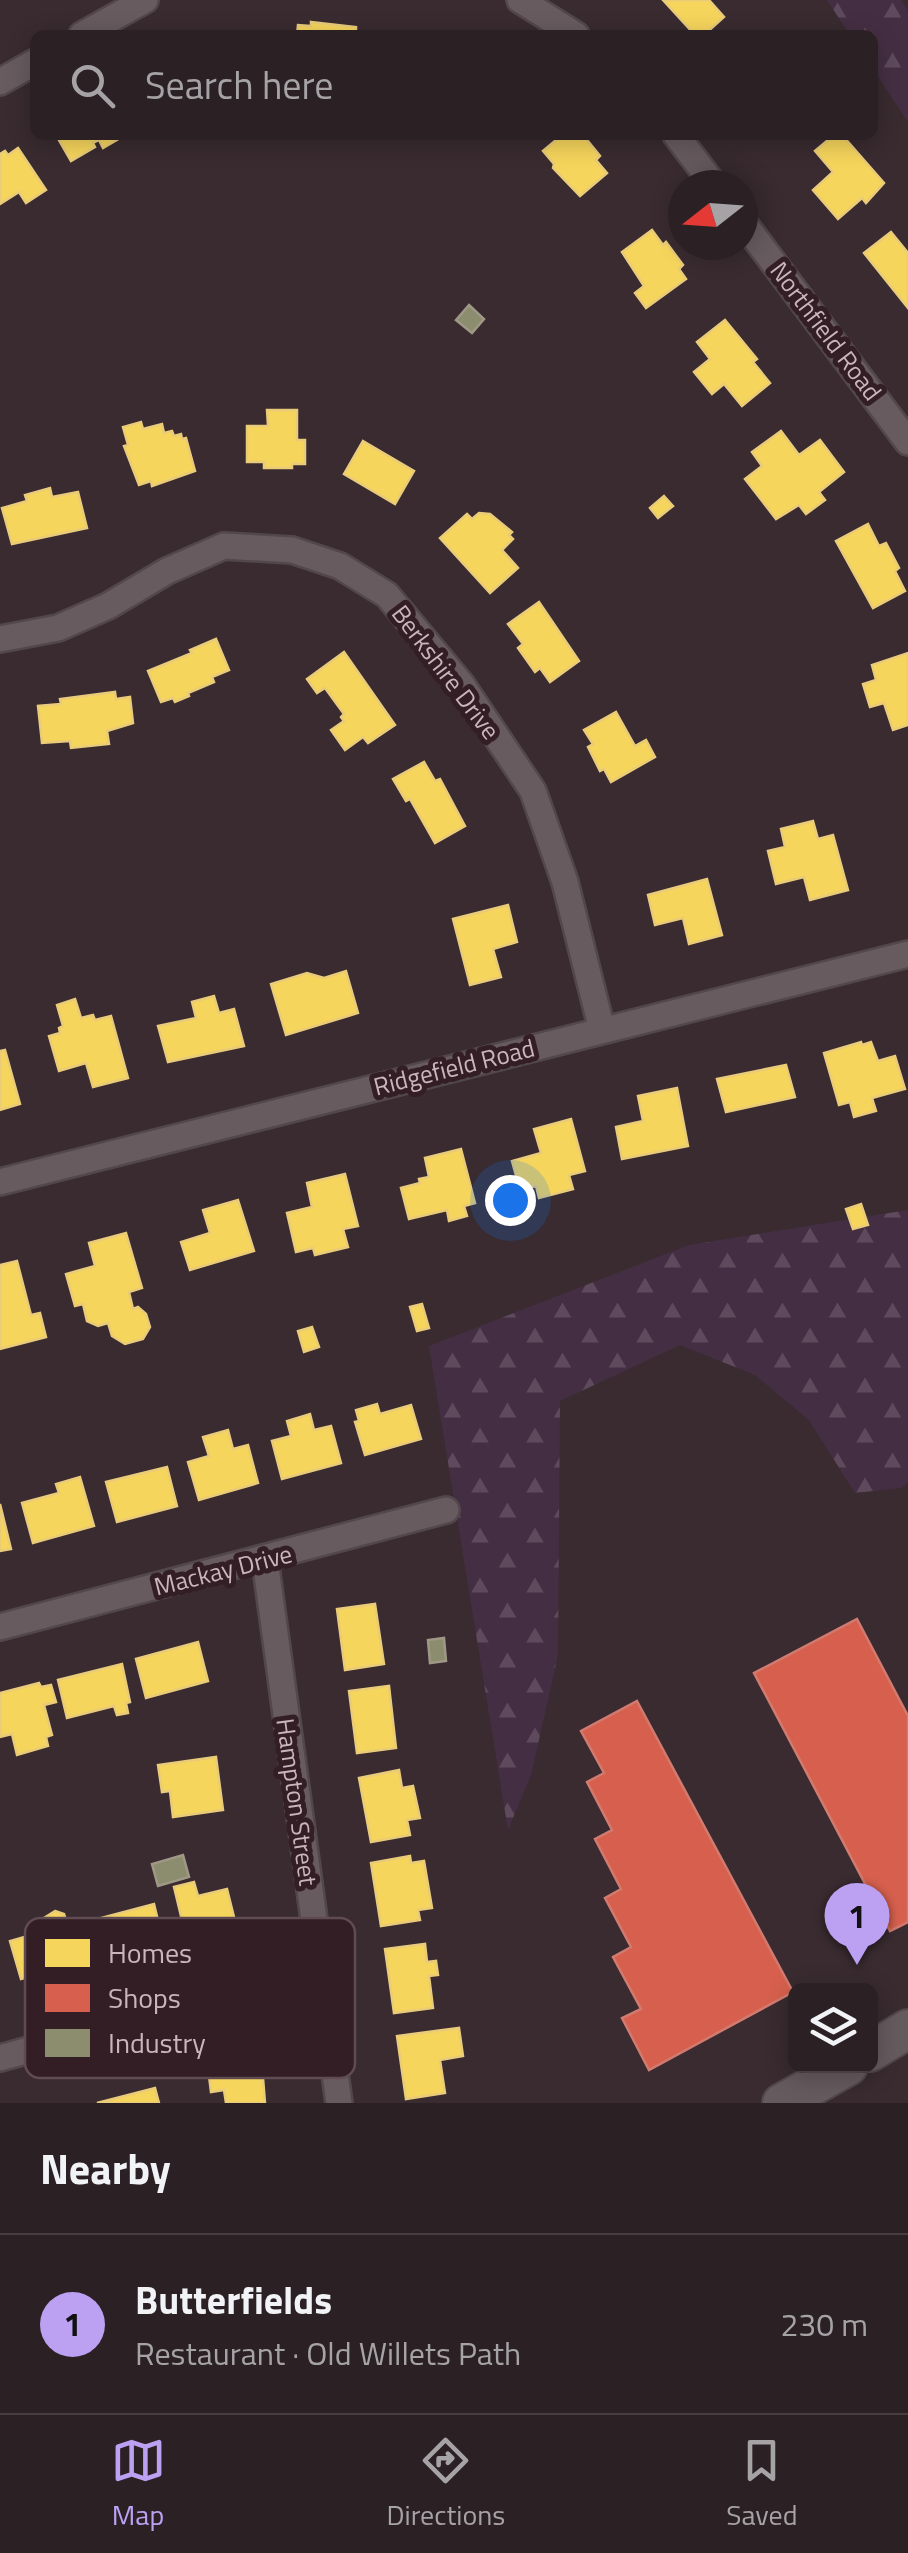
<!DOCTYPE html>
<meta charset="utf-8">
<style>
:root{--surface:#2b2024;--page:#372d31;--text:#f1f3f6;--muted:#a6a3a6;--line:#473e41;--accent:#bca0f2}
body{margin:0;font-family:"Titillium Web",sans-serif;background:var(--page);color:var(--text)}
.controls{position:absolute;right:30px;bottom:30px;display:grid;overflow:hidden;border-radius:15px;box-shadow:0 5px 25px #0003}
.controls button{width:90px;height:90px;display:grid;place-items:center;padding:0;border:0;border-bottom:2px solid var(--line);background:var(--surface);color:var(--text);font:50px sans-serif}
.compass{position:absolute;left:668px;top:170px;width:90px;height:90px;border-radius:50%;background:var(--surface);box-shadow:0 5px 25px #0003;rotate:253deg}
.you{position:absolute;left:510px;top:1200px;width:35px;height:35px;margin:-25px;border:8px solid #fff;border-radius:50%;background:#1a73e8;box-shadow:0 0 0 15px #1a73e833}
.badge{display:grid;place-items:center;width:65px;height:65px;border-radius:50%;background:var(--accent);color:#111;font-size:32px;font-weight:700}
.pin{position:absolute;translate:-50% -82px;filter:drop-shadow(0 2px 5px #0008)}
.pin::after{content:'';position:absolute;top:52px;width:35px;height:30px;background:inherit;clip-path:polygon(0 0,100% 0,50% 100%)}
.list{margin:0;padding:0;list-style:none}
h2{display:flex;justify-content:space-between;align-items:center;height:130px;margin:0;padding:0 40px;font-size:42px}
h2 small{font-size:32px;font-weight:400;color:var(--muted)}
.list li{display:grid;grid-template-columns:65px 1fr auto;gap:30px;align-items:center;box-sizing:border-box;height:180px;padding:0 40px;border-top:2px solid var(--line)}
.list b{display:block;font-size:38px;white-space:nowrap}
.list p{margin:0;font-size:32px;white-space:nowrap;color:var(--muted)}
.list em{font-size:32px;font-style:normal;color:var(--muted)}
.icon{flex:none;width:55px;height:55px;fill:none;stroke:currentColor;stroke-width:2;stroke-linecap:round;stroke-linejoin:round}
.map{position:relative;flex:none;width:908px;height:2103px;overflow:hidden}
.search{position:absolute;background:var(--surface);box-shadow:0 5px 25px #0003;left:30px;right:30px;top:30px;height:110px;display:flex;align-items:center;gap:25px;box-sizing:border-box;padding:0 35px;border-radius:15px;color:var(--muted);font-size:38px}
.sheet{height:310px;background:var(--surface)}
nav{display:flex;justify-content:space-around;align-items:center;box-sizing:border-box;height:140px;border-top:2px solid var(--line);background:var(--surface);font-size:28px;color:var(--muted)}
nav a{display:grid;justify-items:center;gap:5px}
nav .on{color:var(--accent)}
.map>svg:first-child{display:block}
.forest{fill:url(#forest-firs)}
.homes{fill:#f6d55c;stroke:#e9cb79;stroke-width:2.5}
.shops{fill:#d6604d;stroke:#d27a6f;stroke-width:2.5}
.industry{fill:#8c8c6e;stroke:#9f9886;stroke-width:2.5}
.lines{fill:none;stroke-linecap:round;stroke-linejoin:round}
.street-casing{stroke:#52474b;stroke-width:30}
.secondary-casing{stroke:#52474b;stroke-width:42}
.street{stroke:#675b5f;stroke-width:25}
.secondary{stroke:#655a5e;stroke-width:38}
.labels{text-anchor:middle;stroke-width:10;stroke-linejoin:round;paint-order:stroke}
.street-label{font-size:25px;fill:#cab5bd;stroke:#341e26}
.key{fill:#341e26;stroke:#614b53;stroke-width:2.5}
.key-label{font-size:28px;fill:#cab5bd}
</style>
<div class="map">
<svg width="908" height="2103" viewBox="0 0 908 2103">
<defs>
<pattern id="forest-firs" width="22" height="20" patternUnits="userSpaceOnUse" patternTransform="scale(2.5)"><rect width="22" height="20" fill="#442e43"/><path d="M5 1l3.5 6h-7zM16 11l3.5 6h-7z" fill="#5e4a5c"/></pattern>
</defs>
<rect width="100%" height="100%" fill="#392b30"/>
<g class="forest">
<polygon points="827,0 901,0 908,11 908,122 873,69 873,35 850,35"/>
<polygon points="908,1210 908,1482 901,1488 855,1493 809,1420 755,1375 680,1345 560,1401 558,1655 531,1775 508,1830 429,1346 689,1245"/>
</g>
<g class="homes">
<polygon points="663,0 709,0 724,17 704,35 695,35"/>
<polygon points="311,22 356,27 356,35 297,35 298,25 311,26"/>
<polygon points="56,135 118,135 120,138 103,148 99,140 93,143 95,147 71,161"/>
<polygon points="562,135 574,135 578,139 583,135 600,156 596,160 607,173 580,196 553,168 554,164 543,151"/>
<polygon points="834,135 842,135 884,183 866,203 862,198 838,219 813,190 833,172 815,151"/>
<polygon points="18,148 46,190 26,203 19,192 0,204 0,154 5,151 8,155"/>
<polygon points="652,230 663,245 666,242 683,265 679,269 686,279 646,308 635,293 644,286 622,252"/>
<polygon points="891,232 908,253 908,308 864,253"/>
<polygon points="725,320 757,359 753,362 770,383 742,406 724,384 712,394 694,372 710,359 697,342"/>
<polygon points="267,410 297,410 297,440 305,440 305,464 292,464 292,468 264,468 264,462 247,462 247,426 268,426"/>
<polygon points="141,422 143,429 162,424 164,433 172,431 174,436 181,434 182,439 186,438 195,471 152,486 151,481 139,485 124,446 128,445 123,427"/>
<polygon points="781,431 799,455 820,440 844,472 819,492 825,500 806,514 799,505 776,519 745,479 762,466 752,452"/>
<polygon points="363,441 414,471 395,504 344,474"/>
<polygon points="50,488 52,497 78,492 87,528 12,544 2,508 27,501 25,495"/>
<polygon points="664,496 673,506 658,518 650,508"/>
<polygon points="479,513 490,514 512,532 509,535 513,539 502,550 518,568 490,593 440,538 467,514 472,519"/>
<polygon points="868,524 879,546 886,543 899,568 895,571 905,591 873,608 836,541"/>
<polygon points="539,602 579,661 550,682 540,668 535,672 518,648 523,644 508,624"/>
<polygon points="216,639 229,670 212,677 214,682 188,693 189,696 175,702 173,698 161,702 148,671 192,653 190,650"/>
<polygon points="344,652 395,725 368,743 363,737 345,750 331,730 344,721 341,717 344,714 325,688 317,693 307,679"/>
<polygon points="908,653 908,725 893,730 884,703 870,707 863,684 876,680 872,665"/>
<polygon points="115,692 116,699 130,697 133,723 107,731 109,744 71,748 70,741 42,743 38,706 61,704 60,699"/>
<polygon points="616,712 635,746 646,740 655,757 611,782 604,769 600,771 588,747 593,744 584,730"/>
<polygon points="424,762 435,781 440,779 465,826 435,843 410,799 406,801 393,779"/>
<polygon points="813,821 818,839 833,835 848,890 810,900 804,877 776,884 768,851 785,847 781,829"/>
<polygon points="707,879 722,935 689,944 683,918 655,925 648,895"/>
<polygon points="508,905 517,942 493,949 501,977 470,985 453,919"/>
<polygon points="346,971 358,1013 286,1035 271,984 307,973 324,978"/>
<polygon points="214,996 219,1013 234,1009 244,1046 168,1062 158,1026 196,1018 192,1002"/>
<polygon points="75,999 81,1018 93,1015 95,1020 111,1016 128,1078 93,1087 86,1063 59,1071 49,1036 60,1033 59,1028 63,1026 57,1005"/>
<polygon points="861,1042 862,1045 871,1042 878,1061 895,1056 905,1089 872,1098 876,1111 854,1117 850,1102 839,1105 824,1053"/>
<polygon points="5,1050 20,1104 0,1110 0,1051"/>
<polygon points="786,1065 795,1097 726,1112 717,1079"/>
<polygon points="677,1088 688,1146 622,1159 616,1127 643,1121 638,1096"/>
<polygon points="571,1119 585,1171 569,1175 573,1189 539,1198 536,1186 520,1190 512,1161 541,1153 534,1129"/>
<polygon points="461,1149 475,1203 464,1206 467,1216 449,1221 447,1210 409,1219 401,1188 420,1183 419,1179 429,1177 425,1158"/>
<polygon points="345,1174 358,1226 343,1229 348,1247 315,1255 313,1248 296,1252 287,1213 312,1207 307,1183"/>
<polygon points="238,1200 254,1251 190,1270 181,1242 210,1233 203,1210"/>
<polygon points="861,1204 868,1225 853,1229 846,1209"/>
<polygon points="126,1233 142,1288 129,1292 133,1309 138,1307 146,1314 150,1327 143,1339 125,1344 112,1336 108,1323 98,1326 87,1321 83,1304 75,1306 66,1274 95,1266 89,1243"/>
<polygon points="17,1261 31,1315 40,1313 46,1337 0,1349 0,1265"/>
<polygon points="422,1304 429,1328 417,1331 410,1307"/>
<polygon points="312,1327 319,1347 304,1352 298,1331"/>
<polygon points="377,1404 380,1414 411,1405 421,1439 365,1455 355,1422 359,1421 356,1410"/>
<polygon points="310,1414 314,1430 331,1426 341,1463 282,1479 272,1441 291,1436 287,1421"/>
<polygon points="228,1430 233,1449 248,1445 258,1483 199,1500 188,1462 209,1456 203,1437"/>
<polygon points="167,1467 177,1506 117,1522 106,1482"/>
<polygon points="80,1477 94,1526 33,1543 22,1503 59,1493 56,1484"/>
<polygon points="0,1504 11,1549 0,1551"/>
<polygon points="375,1604 384,1664 345,1670 337,1609"/>
<polygon points="198,1642 208,1681 146,1698 136,1659"/>
<polygon points="122,1664 130,1702 126,1703 128,1713 117,1715 114,1706 67,1718 58,1680"/>
<polygon points="39,1683 41,1687 51,1685 56,1702 44,1705 52,1735 46,1737 48,1746 17,1755 12,1734 0,1737 0,1693"/>
<polygon points="389,1686 396,1748 357,1753 349,1691"/>
<polygon points="216,1757 223,1810 173,1817 170,1791 162,1792 158,1765"/>
<polygon points="399,1770 402,1788 413,1786 420,1818 407,1820 410,1835 371,1842 359,1778"/>
<polygon points="410,1856 411,1863 424,1861 432,1908 418,1910 420,1920 381,1926 371,1863"/>
<polygon points="194,1882 198,1896 227,1889 236,1925 186,1937 174,1887"/>
<polygon points="154,1904 163,1941 104,1957 94,1920"/>
<polygon points="55,1911 64,1914 68,1926 71,1925 81,1963 21,1979 10,1941 42,1932 39,1921"/>
<polygon points="425,1944 427,1962 436,1961 438,1975 429,1976 433,2008 394,2013 385,1949"/>
<polygon points="459,2028 463,2056 440,2060 445,2093 406,2099 397,2036"/>
<polygon points="262,2065 265,2103 226,2103 224,2090 211,2092 209,2076 221,2075 220,2069"/>
<polygon points="155,2088 159,2103 97,2103"/>
</g>
<g class="shops">
<polygon points="857,1619 908,1716 908,1922 890,1931 754,1673"/>
<polygon points="637,1701 793,1992 649,2070 622,2018 641,2009 613,1957 631,1947 605,1898 621,1889 595,1839 612,1830 587,1782 604,1773 581,1731"/>
</g>
<g class="industry">
<polygon points="469,305 484,319 472,333 456,320"/>
<polygon points="444,1638 446,1661 430,1663 428,1640"/>
<polygon points="183,1855 189,1877 158,1886 152,1864"/>
</g>
<g class="lines">
<defs>
<g id="street">
<polyline points="520,0 576,35"/>
<polyline points="82,35 145,0"/>
<polyline points="0,82 35,62"/>
<polyline points="676,135 714,185"/>
<polyline points="743,222 908,442"/>
<polyline points="0,639 58,628 108,606 167,571 224,546 292,550 340,566 387,595 462,685 533,791 565,882 602,1030"/>
<polyline points="0,1182 908,954"/>
<polyline points="265,1560 339,2103"/>
<polyline points="0,1627 446,1510"/>
<polyline points="0,2058 320,1969"/>
</g>
<g id="secondary">
<polyline points="870,2052 908,2029"/>
<polyline points="782,2103 848,2066"/>
</g>
</defs>
<use href="#street" class="street-casing"/>
<use href="#secondary" class="secondary-casing"/>
<use href="#street" class="street"/>
<use href="#secondary" class="secondary"/>
</g>
<g class="labels">
<g class="street-label">
<text transform="translate(826 331) rotate(53)" y="9">Northfield Road</text>
<text transform="translate(446 672) rotate(53)" y="9">Berkshire Drive</text>
<text transform="translate(454 1067) rotate(-14)" y="9">Ridgefield Road</text>
<text transform="translate(223 1570) rotate(-14)" y="9">Mackay Drive</text>
<text transform="translate(297 1802) rotate(82)" y="9">Hampton Street</text>
</g>
</g>
<rect x="25" y="1918" width="330" height="160" rx="15" class="key"/>
<rect x="45" y="1939" width="45" height="28" fill="#f6d55c"/>
<rect x="45" y="1984" width="45" height="28" fill="#d6604d"/>
<rect x="45" y="2029" width="45" height="28" fill="#8c8c6e"/>
<g class="key-label">
<text x="108" y="1963">Homes</text>
<text x="108" y="2008">Shops</text>
<text x="108" y="2053">Industry</text>
</g>
</svg>
<div class="controls">
<button><svg class="icon" aria-label="layers" viewBox="0 0 24 24"><path d="M12 4l9 5-9 5-9-5zM3 14l9 5 9-5"/></svg></button>
</div>
<svg class="compass" viewBox="-18 -18 36 36"><path d="M0-13l5 13h-10z" fill="#e53935"/><path d="M0 13l5-13h-10z" fill="#a6a3a6"/></svg>
<div class="you"></div>
<div class="pin badge" style="left:857px;top:1965px">1</div>
<div class="search"><svg class="icon" aria-label="search" viewBox="0 0 24 24"><circle cx="10" cy="10" r="6"/><path d="M15 15l6 6"/></svg>Search here</div>
</div>
<section class="sheet">
<h2>Nearby<small></small></h2>
<ul class="list">
<li><span class="badge">1</span><div><b>Butterfields</b><p>Restaurant · Old Willets Path</p></div><em>230 m</em></li>
</ul>
</section>
<nav>
<a class="on"><svg class="icon" aria-label="map" viewBox="0 0 24 24"><path d="M3 6l6-2 6 2 6-2v14l-6 2-6-2-6 2zM9 4v14M15 6v14"/></svg>Map</a>
<a><svg class="icon" aria-label="directions" viewBox="0 0 24 24"><path d="M12 3l9 9-9 9-9-9zM9 14v-3h6M13 9l2 2-2 2"/></svg>Directions</a>
<a><svg class="icon" aria-label="saved" viewBox="0 0 24 24"><path d="M7 4h10v16l-5-4-5 4z"/></svg>Saved</a>
</nav>
